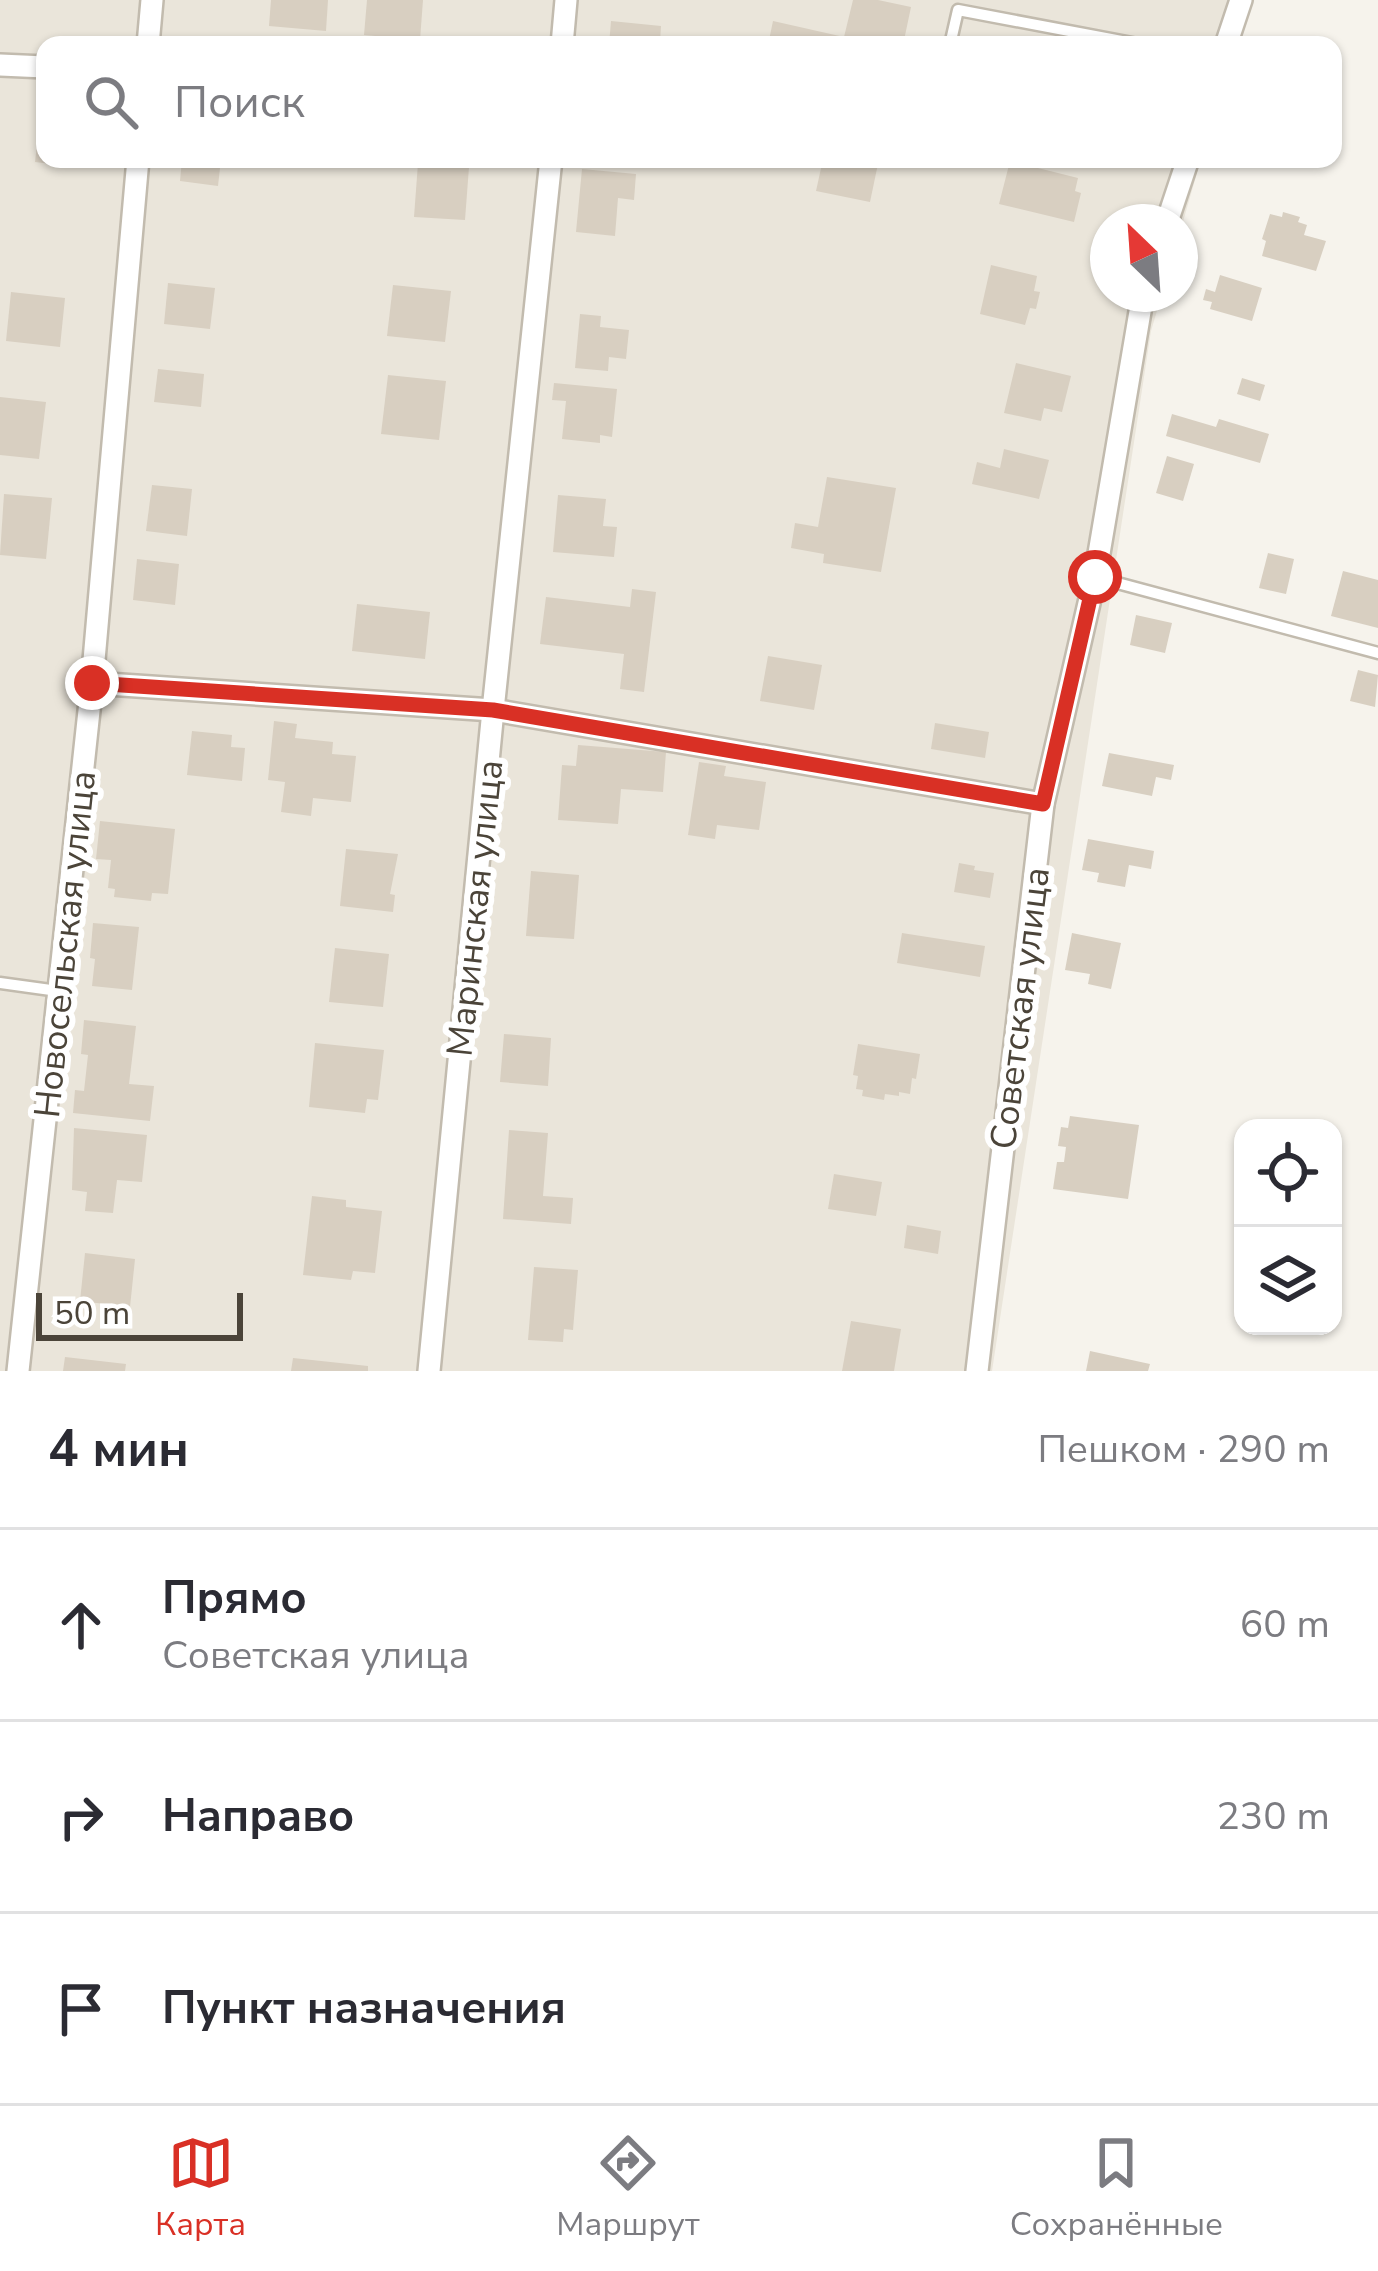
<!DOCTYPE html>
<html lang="ru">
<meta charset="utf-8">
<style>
:root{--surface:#fff;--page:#f7f7f7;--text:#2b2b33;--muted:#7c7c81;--line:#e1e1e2;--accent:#d93025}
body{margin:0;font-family:"Nunito Sans",sans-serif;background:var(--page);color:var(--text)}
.controls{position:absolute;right:36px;bottom:36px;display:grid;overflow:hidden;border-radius:24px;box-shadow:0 3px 9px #0004}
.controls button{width:108px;height:108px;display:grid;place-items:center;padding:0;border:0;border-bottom:3px solid var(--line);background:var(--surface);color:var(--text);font:60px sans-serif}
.compass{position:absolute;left:1090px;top:204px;width:108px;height:108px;border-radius:50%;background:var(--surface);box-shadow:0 3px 9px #0004;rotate:335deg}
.scale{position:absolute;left:36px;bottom:30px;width:207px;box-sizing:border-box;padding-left:12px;border:6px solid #4b4439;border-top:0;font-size:33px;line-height:42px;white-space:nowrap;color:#4b4439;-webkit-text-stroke:9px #fff;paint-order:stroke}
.stop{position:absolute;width:36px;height:36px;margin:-27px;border:9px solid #d93025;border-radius:50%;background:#fff}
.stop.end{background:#d93025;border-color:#fff;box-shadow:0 3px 12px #0008}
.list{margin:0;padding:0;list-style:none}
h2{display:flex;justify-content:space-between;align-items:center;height:156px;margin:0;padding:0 48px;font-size:51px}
h2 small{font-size:39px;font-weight:400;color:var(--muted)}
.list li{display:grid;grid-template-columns:78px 1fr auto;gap:36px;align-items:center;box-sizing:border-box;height:192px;padding:0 48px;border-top:3px solid var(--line)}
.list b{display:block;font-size:45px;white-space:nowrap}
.list p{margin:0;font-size:39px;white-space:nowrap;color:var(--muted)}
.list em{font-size:39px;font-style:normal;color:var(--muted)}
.icon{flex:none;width:66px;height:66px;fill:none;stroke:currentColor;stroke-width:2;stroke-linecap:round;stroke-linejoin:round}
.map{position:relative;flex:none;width:1378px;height:1371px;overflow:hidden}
.search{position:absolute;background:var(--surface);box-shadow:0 3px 9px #0004;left:36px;right:36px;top:36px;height:132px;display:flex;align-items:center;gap:30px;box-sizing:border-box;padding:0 42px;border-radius:24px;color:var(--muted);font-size:45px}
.sheet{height:732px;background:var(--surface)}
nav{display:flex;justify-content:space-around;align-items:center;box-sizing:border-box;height:168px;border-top:3px solid var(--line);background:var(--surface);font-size:33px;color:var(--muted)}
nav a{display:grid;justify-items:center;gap:6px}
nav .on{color:var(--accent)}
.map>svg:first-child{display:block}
.residential{fill:#eae5da}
.building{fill:#d8cfc1}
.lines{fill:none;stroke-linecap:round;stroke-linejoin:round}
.lane-casing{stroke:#c2bbae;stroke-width:15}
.street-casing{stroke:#c2bbae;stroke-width:26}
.lane{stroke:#fff;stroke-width:10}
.street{stroke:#fff;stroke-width:21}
.route{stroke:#d93025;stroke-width:15}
.labels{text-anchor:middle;stroke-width:12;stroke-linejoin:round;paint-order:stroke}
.street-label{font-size:36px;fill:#4b4439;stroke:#fff}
</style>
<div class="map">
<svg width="1378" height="1371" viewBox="0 0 1378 1371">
<rect width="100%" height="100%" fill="#f6f3ec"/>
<polygon class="residential" points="0,0 1247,0 1234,45 45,45 45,159 1201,159 1180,232 1180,222 1108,222 1108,294 1162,294 1151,331 992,1371 0,1371"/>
<g class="building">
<polygon points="271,0 328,0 326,31 269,26"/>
<polygon points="367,0 423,0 420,40 364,35"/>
<polygon points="853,0 878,0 911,7 903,45 768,45 773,21 844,37"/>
<polygon points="611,21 661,26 660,41 673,42 673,45 609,45"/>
<polygon points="40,117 45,118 45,159 87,159 85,168 35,162"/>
<polygon points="182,159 221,159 218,186 180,181"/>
<polygon points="823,159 879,159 870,202 816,191"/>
<polygon points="1010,161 1078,178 1075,191 1081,193 1074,222 999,204"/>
<polygon points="418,163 469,167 465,220 414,217"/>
<polygon points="582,169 636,174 634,200 618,198 615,236 576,232"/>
<polygon points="1283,212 1300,217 1298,222 1307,225 1304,235 1326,241 1316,271 1262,256 1266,241 1262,239 1270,214 1282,217"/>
<polygon points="991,265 1037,276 1034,291 1040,292 1036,309 1030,308 1025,325 980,314"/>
<polygon points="1220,275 1262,288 1252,321 1210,309 1212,302 1203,300 1206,289 1215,292"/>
<polygon points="168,283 215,288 210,329 164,324"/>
<polygon points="393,285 451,291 445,342 387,336"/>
<polygon points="11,292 65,298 60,347 6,341"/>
<polygon points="580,314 601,316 600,327 629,330 626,359 609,357 608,371 575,368"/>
<polygon points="1016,363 1071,376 1062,412 1044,408 1041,421 1004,413"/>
<polygon points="158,369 204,374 201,407 154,402"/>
<polygon points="388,375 446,381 439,440 381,434"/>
<polygon points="1242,378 1265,385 1260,401 1237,394"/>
<polygon points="554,383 617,389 612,437 600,435 600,443 562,439 566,401 552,400"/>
<polygon points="0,397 46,402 39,459 0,455"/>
<polygon points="1172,414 1216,427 1219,419 1269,434 1260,463 1166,436"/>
<polygon points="1004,449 1049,460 1039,499 972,484 977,462 1000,468"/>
<polygon points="1167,456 1194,464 1183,501 1156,493"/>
<polygon points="827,477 896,488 881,572 823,563 824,554 791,548 795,523 818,527"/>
<polygon points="152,485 192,489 187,536 146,531"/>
<polygon points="4,494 52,498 46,559 0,555"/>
<polygon points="558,495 606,499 603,526 617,527 614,557 553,552"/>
<polygon points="1268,553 1294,559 1286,594 1259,588"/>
<polygon points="137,559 179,564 175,605 133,600"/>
<polygon points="1343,571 1378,580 1378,628 1331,616"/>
<polygon points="632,589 656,592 644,692 620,689 624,654 540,644 546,597 630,607"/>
<polygon points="357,604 430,612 425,659 352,651"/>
<polygon points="1136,615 1172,623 1165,653 1130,645"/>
<polygon points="768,656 822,665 814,710 760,701"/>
<polygon points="1358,670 1378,675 1375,707 1350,701"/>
<polygon points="274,721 297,724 295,738 333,742 332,754 356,756 351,802 313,798 311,816 281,812 285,782 268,780"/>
<polygon points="935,723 989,732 985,758 931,749"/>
<polygon points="192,731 232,735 231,747 245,748 242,781 187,775"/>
<polygon points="578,745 666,752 663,792 621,789 618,824 558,820 562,765 576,766"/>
<polygon points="1109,753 1174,765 1171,780 1156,777 1152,796 1102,786"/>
<polygon points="699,762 726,766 724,776 766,782 759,830 717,825 715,839 688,835"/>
<polygon points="100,821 175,829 168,894 152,893 151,901 114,897 115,889 108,888 111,860 96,859"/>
<polygon points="1088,839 1154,851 1151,869 1129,865 1125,887 1097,882 1099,873 1082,870"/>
<polygon points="346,849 398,854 390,894 395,895 393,912 340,906"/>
<polygon points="959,863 975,866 974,870 994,873 990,898 954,892"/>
<polygon points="531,871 579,875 574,939 526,936"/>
<polygon points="93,923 139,927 132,990 92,986 95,959 90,958"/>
<polygon points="902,933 985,946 980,977 897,963"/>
<polygon points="1072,933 1121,943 1111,989 1088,984 1090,974 1065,970"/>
<polygon points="335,948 389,954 383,1007 329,1002"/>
<polygon points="84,1020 136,1026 129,1084 154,1086 150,1121 73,1113 75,1090 84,1091 88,1055 81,1054"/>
<polygon points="504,1034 551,1038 548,1086 500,1082"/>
<polygon points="315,1043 384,1050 378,1100 367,1099 365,1113 309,1107"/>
<polygon points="858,1044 920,1054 916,1079 912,1078 910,1094 899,1092 899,1096 885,1094 884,1100 862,1096 863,1090 856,1089 858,1076 853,1075"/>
<polygon points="1070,1116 1139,1125 1128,1199 1053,1189 1057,1162 1064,1162 1066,1147 1058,1146 1061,1127 1068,1128"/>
<polygon points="74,1128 147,1135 142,1182 117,1180 113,1213 85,1211 87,1192 72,1190"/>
<polygon points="509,1130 548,1133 543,1196 573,1198 571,1224 503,1219"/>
<polygon points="834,1174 882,1182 876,1216 828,1209"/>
<polygon points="312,1196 346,1200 346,1207 382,1211 375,1273 353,1271 351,1280 303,1275"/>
<polygon points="907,1225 941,1231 938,1254 904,1248"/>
<polygon points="85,1253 135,1259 130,1307 80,1301"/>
<polygon points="534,1267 578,1270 573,1330 564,1329 563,1342 528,1340"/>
<polygon points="851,1321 901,1329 894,1371 842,1371"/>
<polygon points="1090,1351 1150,1364 1148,1371 1086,1371"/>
<polygon points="65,1357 126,1364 125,1371 63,1371"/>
<polygon points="293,1358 368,1366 368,1371 291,1371"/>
</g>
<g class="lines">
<defs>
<g id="lane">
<polyline points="950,45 958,10 1143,45"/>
<polyline points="1095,577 1378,653"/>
<polyline points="0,983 58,991"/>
</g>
<g id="street">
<polyline points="148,45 152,0"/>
<polyline points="562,45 566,0"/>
<polyline points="1226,45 1241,0"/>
<polyline points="0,65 45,67"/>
<polyline points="1167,222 1188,159"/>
<polyline points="92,683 493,710 1043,804"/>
<polyline points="18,1371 92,683 138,159"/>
<polyline points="429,1371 493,710 551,159"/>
<polyline points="977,1371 1043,804 1095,577 1143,294"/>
</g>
</defs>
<use href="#lane" class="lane-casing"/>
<use href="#street" class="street-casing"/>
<use href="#lane" class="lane"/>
<use href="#street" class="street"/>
</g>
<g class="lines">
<polyline class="route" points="92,683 493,710 1043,804 1095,577"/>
</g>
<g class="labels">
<g class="street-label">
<text transform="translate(474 908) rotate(-84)" y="13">Маринская улица</text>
<text transform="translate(64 944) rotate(-84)" y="13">Новосельская улица</text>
<text transform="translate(1019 1008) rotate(-83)" y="13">Советская улица</text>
</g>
</g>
</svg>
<div class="controls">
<button><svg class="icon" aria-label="locate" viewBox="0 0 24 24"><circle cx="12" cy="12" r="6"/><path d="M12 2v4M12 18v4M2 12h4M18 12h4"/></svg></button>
<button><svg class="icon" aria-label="layers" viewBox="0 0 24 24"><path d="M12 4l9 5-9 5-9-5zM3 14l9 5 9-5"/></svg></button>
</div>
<svg class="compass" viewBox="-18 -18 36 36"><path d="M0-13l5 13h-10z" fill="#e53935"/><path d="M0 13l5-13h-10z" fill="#7c7c81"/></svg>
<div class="scale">50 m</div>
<div class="stop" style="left:1095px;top:577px"></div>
<div class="stop end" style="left:92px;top:683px"></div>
<div class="search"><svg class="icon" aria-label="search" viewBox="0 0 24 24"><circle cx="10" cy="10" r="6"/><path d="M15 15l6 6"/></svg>Поиск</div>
</div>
<section class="sheet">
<h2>4 мин<small>Пешком · 290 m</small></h2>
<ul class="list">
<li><svg class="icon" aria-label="ahead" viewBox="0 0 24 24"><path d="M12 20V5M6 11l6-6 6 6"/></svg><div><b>Прямо</b><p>Советская улица</p></div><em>60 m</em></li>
<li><svg class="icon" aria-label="right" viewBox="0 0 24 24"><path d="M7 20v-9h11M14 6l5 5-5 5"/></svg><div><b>Направо</b></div><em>230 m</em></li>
<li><svg class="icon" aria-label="arrive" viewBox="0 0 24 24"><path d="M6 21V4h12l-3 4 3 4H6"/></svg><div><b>Пункт назначения</b></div></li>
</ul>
</section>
<nav>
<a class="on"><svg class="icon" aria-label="map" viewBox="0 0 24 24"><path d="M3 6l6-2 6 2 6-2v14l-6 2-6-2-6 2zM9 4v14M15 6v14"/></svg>Карта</a>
<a><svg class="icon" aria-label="directions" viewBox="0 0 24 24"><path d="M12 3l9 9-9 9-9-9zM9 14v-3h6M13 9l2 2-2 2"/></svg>Маршрут</a>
<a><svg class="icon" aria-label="saved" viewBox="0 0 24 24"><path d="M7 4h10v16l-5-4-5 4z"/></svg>Сохранённые</a>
</nav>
